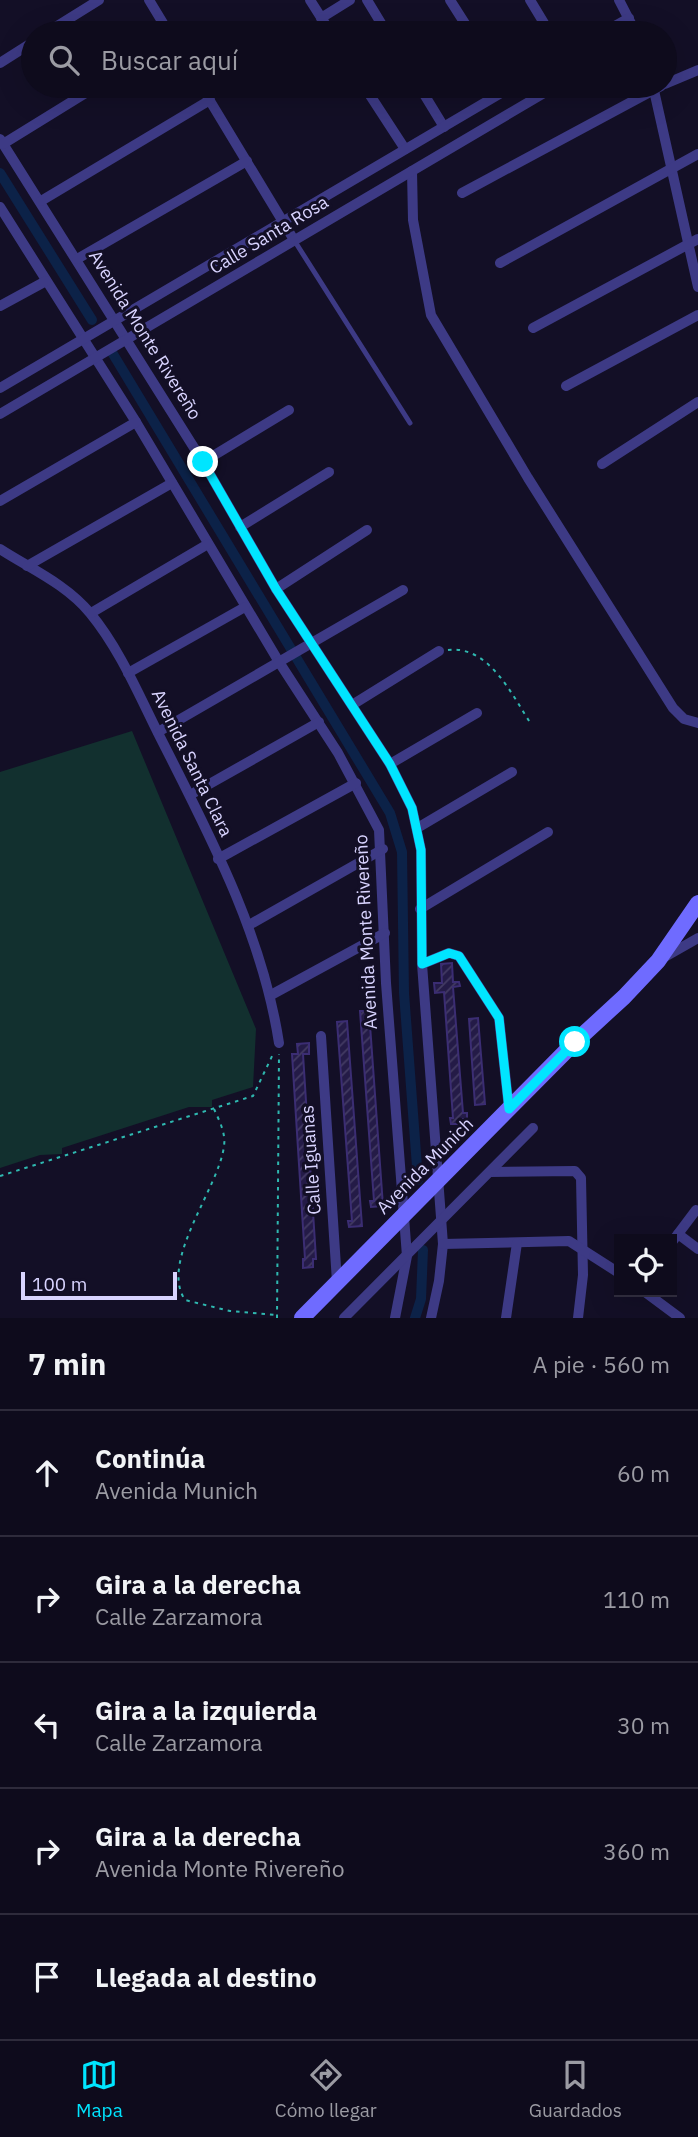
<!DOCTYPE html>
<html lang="es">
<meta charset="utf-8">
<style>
:root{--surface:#0e0b1c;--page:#1c1929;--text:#f1f3f6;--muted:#9b9ba3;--line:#2e2b3b;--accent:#00e5ff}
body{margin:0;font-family:"IBM Plex Sans",sans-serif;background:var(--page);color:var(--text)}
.controls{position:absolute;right:21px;bottom:21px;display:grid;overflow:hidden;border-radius:0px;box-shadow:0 7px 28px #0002}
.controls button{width:63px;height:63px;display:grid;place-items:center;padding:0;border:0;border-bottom:2px solid var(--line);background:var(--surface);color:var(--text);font:35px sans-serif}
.scale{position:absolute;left:21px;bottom:18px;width:156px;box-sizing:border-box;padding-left:7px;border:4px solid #d9d4ff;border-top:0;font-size:19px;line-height:24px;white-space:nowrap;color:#d9d4ff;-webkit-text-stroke:5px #130f26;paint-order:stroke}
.stop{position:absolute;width:21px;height:21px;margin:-16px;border:5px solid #00e5ff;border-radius:50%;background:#fff}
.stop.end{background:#00e5ff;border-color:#fff;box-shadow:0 2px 7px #0008}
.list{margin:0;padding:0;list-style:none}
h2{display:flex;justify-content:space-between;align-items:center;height:91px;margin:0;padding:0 28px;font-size:30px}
h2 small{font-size:23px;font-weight:400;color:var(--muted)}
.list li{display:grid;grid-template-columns:46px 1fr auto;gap:21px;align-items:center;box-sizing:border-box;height:126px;padding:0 28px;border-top:2px solid var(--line)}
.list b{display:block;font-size:26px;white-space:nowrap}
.list p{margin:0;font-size:23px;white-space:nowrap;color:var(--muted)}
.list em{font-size:23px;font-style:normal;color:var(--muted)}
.icon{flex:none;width:38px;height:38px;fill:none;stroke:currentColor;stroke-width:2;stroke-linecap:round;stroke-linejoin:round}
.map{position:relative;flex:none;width:698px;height:1318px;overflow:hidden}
.search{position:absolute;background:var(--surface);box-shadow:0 7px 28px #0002;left:21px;right:21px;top:21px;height:77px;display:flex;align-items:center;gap:18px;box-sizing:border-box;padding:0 24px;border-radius:38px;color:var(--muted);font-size:26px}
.sheet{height:721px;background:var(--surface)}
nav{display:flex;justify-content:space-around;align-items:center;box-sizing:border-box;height:98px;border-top:2px solid var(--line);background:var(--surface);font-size:19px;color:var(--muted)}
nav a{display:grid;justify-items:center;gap:4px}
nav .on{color:var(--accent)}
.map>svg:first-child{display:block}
.garden{fill:#12302f}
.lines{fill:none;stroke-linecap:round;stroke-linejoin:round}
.canal{stroke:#0c2248;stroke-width:10}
.building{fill:url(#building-hatch);stroke:#3b2d73;stroke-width:2}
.path{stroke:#2fb8b0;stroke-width:2;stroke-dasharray:3.5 5;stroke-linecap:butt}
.service{stroke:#3d3a85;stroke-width:5}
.minor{stroke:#3d3a85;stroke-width:10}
.secondary{stroke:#6f6bff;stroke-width:16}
.route{stroke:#00e5ff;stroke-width:9}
.labels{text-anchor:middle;stroke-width:6;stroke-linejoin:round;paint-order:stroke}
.street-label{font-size:18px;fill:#d9d4ff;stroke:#130f26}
</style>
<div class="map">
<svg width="698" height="1318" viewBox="0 0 698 1318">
<defs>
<pattern id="building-hatch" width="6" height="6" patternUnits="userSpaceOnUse" patternTransform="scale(1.75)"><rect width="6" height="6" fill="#241b47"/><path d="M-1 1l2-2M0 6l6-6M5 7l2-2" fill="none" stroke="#433b63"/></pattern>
</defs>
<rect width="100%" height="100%" fill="#130f26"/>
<polygon class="garden" points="132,731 256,1029 253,1087 212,1100 212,1107 189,1107 62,1148 62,1154 40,1155 0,1168 0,772"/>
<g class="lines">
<g class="canal">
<polyline points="0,173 92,320"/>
<polyline points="113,354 390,813 402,852 404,993 418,1180"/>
<polyline points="415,1318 421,1299 423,1250"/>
</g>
</g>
<g class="building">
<polygon points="452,963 453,982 459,982 460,986 453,987 463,1113 467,1113 467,1119 463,1119 464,1124 451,1124 450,1118 453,1118 444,992 435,993 434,983 442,983 441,964"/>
<polygon points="360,1011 369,1011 383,1206 371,1207 370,1201 374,1201"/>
<polygon points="478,1018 485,1104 475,1105 469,1019"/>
<polygon points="347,1021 362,1226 349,1227 348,1221 352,1221 337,1022"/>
<polygon points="309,1043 309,1054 303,1054 316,1259 313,1259 313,1267 303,1268 303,1259 305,1259 292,1054 298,1054 297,1044"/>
</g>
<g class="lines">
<g class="path">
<path d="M448,650C489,645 512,695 531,724"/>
<path d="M214,1109C219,1120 226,1133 224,1146C219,1188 159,1261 185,1300L230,1311L277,1315"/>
<polyline points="0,1176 253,1096 274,1052"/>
<polyline points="277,1318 279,1054"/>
</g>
<polyline class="service" points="294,240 410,423"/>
<g class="minor">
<polyline points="149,0 169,33"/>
<polyline points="310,0 331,33"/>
<polyline points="367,0 387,33"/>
<polyline points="450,0 471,33"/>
<polyline points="530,0 550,33"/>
<polyline points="619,0 636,33"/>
<polyline points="321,18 350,0"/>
<polyline points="46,33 99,0"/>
<polyline points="602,33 629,18"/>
<polyline points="0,63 33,42"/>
<polyline points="665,84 698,70"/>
<polyline points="201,86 294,240"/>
<polyline points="364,86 405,149"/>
<polyline points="419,86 444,127"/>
<polyline points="653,86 698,287"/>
<polyline points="0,139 203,462 276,589 390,764 412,808 421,850 422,964 443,1244 439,1281 431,1318"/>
<polyline points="3,144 97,86"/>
<polyline points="412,171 413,220 431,315 528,478 673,708 684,719 698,723"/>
<polyline points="462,193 661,86"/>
<polyline points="41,201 210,100"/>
<polyline points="0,207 136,422 279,662 338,753 379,830 386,983 407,1256 395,1318"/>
<polyline points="77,259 247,161"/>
<polyline points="500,263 698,154"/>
<polyline points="0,306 46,281"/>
<polyline points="533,328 698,239"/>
<polyline points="566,386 698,315"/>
<polyline points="0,388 513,86"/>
<polyline points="0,414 556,86"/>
<polyline points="203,462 289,410"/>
<polyline points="602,464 698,402"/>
<polyline points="0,501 136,422"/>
<polyline points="240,527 329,472"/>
<path d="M0,549C31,569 66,584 90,613C119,648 138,693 158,733C208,832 262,932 279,1043"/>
<polyline points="27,566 172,483"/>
<polyline points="276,589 367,530"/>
<polyline points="91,613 208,544"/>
<polyline points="128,673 245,607"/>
<polyline points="352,705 439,651"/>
<polyline points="158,732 403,590"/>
<polyline points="390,764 477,713"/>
<polyline points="190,795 319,722"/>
<polyline points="419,827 512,772"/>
<polyline points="218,859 356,783"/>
<polyline points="420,909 548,832"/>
<polyline points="249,925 383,849"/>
<polyline points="663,958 698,938"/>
<polyline points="422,964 449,953 459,956 499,1018 509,1109"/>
<polyline points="271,995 385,933"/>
<polyline points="321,1036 337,1282"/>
<polyline points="490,1172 575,1171 581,1178 583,1275 578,1318"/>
<polyline points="678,1234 698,1249"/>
<polyline points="672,1242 696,1210"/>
<polyline points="443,1244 569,1241 619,1273"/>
<polyline points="645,1292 680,1318"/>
<polyline points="344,1318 533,1128"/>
<polyline points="506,1318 517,1243"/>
</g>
<polyline class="secondary" points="302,1318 575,1042 624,997 658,961 698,903"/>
</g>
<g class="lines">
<polyline class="route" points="203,462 276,589 390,764 412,808 421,850 422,964 449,953 459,956 499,1018 509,1109 575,1042"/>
</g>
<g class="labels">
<g class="street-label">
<text transform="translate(269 235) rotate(-31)" y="6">Calle Santa Rosa</text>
<text transform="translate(145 335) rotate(58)" y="6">Avenida Monte Rivereño</text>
<text transform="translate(192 763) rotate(64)" y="6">Avenida Santa Clara</text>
<text transform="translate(366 932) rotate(-93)" y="6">Avenida Monte Rivereño</text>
<text transform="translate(311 1160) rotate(-94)" y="6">Calle Iguanas</text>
<text transform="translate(425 1166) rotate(-45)" y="6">Avenida Munich</text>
</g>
</g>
</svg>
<div class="controls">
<button><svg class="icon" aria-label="locate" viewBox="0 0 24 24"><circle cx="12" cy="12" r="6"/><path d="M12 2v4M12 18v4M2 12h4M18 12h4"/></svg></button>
</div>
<div class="scale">100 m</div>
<div class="stop" style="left:575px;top:1042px"></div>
<div class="stop end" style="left:203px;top:462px"></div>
<div class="search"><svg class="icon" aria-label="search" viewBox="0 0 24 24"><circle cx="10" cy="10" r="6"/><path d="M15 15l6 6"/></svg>Buscar aquí</div>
</div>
<section class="sheet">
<h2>7 min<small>A pie · 560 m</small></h2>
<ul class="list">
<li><svg class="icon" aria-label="ahead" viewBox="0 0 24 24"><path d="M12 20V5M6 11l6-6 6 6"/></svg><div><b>Continúa</b><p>Avenida Munich</p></div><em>60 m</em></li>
<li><svg class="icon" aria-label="right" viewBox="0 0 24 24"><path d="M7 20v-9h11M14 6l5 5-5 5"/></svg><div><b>Gira a la derecha</b><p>Calle Zarzamora</p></div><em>110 m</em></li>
<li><svg class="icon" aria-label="left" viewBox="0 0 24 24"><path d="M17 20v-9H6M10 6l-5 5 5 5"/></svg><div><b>Gira a la izquierda</b><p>Calle Zarzamora</p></div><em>30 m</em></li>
<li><svg class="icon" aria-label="right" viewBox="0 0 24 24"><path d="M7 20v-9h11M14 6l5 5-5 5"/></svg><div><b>Gira a la derecha</b><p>Avenida Monte Rivereño</p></div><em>360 m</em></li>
<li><svg class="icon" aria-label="arrive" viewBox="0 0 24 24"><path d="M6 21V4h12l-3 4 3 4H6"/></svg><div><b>Llegada al destino</b></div></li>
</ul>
</section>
<nav>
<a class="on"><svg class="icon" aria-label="map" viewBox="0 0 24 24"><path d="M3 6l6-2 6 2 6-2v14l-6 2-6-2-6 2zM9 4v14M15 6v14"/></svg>Mapa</a>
<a><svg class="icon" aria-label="directions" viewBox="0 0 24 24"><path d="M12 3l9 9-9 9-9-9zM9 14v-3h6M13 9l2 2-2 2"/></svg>Cómo llegar</a>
<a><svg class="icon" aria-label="saved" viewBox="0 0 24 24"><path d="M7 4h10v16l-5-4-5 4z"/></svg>Guardados</a>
</nav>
